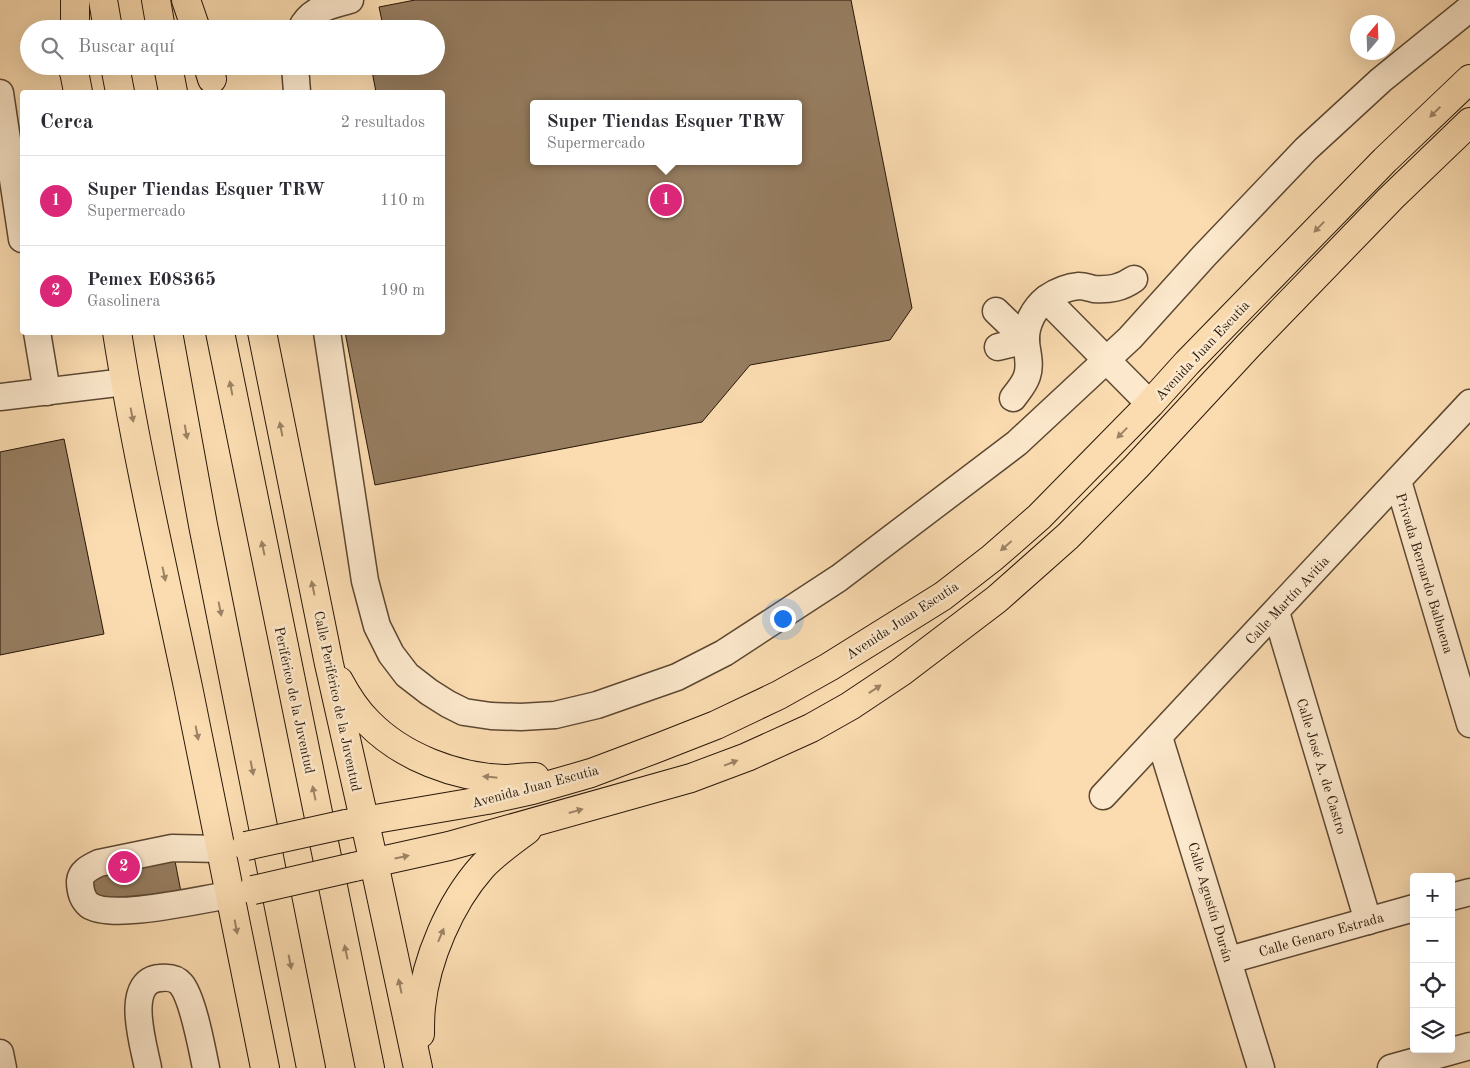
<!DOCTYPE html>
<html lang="es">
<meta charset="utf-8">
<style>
:root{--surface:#fff;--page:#f7f7f7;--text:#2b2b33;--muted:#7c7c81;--line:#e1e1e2;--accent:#db2777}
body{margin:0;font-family:"Old Standard TT",serif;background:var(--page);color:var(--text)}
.controls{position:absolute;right:15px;bottom:15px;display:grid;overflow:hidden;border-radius:5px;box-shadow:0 5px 20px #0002}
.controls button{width:45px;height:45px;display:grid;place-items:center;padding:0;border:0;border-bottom:1px solid var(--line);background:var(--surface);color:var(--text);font:25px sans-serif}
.compass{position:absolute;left:1350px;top:15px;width:45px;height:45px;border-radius:50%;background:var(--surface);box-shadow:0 5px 20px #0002;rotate:19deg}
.you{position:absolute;left:782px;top:618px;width:18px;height:18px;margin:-12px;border:4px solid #fff;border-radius:50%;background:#1a73e8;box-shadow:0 0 0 8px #1a73e833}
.badge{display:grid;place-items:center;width:32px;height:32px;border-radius:50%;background:var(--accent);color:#fff;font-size:16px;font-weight:700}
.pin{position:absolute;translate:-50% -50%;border:2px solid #fff;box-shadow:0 1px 5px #0006}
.popup{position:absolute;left:530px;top:100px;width:272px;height:65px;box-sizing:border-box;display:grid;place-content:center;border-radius:5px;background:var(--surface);filter:drop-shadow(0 1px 4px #0005);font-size:16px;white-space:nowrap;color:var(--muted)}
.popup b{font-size:19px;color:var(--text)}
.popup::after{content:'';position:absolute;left:50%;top:100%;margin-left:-10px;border:10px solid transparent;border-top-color:var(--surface)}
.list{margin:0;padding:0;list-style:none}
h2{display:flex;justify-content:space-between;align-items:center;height:65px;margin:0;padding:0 20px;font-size:21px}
h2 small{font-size:16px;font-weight:400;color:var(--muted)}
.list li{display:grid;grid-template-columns:32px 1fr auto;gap:15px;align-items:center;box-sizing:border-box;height:90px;padding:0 20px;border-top:1px solid var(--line)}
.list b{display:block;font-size:19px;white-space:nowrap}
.list p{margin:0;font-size:16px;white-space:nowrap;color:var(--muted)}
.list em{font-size:16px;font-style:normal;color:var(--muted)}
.icon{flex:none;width:28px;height:28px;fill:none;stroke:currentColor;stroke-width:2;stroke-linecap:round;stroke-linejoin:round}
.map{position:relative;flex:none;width:1470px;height:1068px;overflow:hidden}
.search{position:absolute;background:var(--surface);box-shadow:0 5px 20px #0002;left:20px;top:20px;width:425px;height:55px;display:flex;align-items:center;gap:12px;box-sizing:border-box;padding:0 18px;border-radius:28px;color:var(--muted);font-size:19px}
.panel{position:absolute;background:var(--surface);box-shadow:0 5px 20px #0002;left:20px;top:90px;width:425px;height:245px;border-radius:5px}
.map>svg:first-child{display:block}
.building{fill:#967d60;stroke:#281708;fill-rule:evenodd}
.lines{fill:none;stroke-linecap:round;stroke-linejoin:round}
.minor-casing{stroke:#5d4832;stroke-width:29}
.major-casing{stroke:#281708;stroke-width:30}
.highway-casing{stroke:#281708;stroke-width:30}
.minor{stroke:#fce8cc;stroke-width:26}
.major{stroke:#fbdcb1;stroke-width:28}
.highway{stroke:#fbdcb1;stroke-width:28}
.major-bridge-casing{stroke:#281708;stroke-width:30;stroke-linecap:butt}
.major-bridge{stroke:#fbdcb1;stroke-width:28}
.oneway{fill:#9c8365}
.labels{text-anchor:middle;stroke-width:5;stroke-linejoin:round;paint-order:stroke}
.street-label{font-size:14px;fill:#281708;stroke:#fce8cc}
</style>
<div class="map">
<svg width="1470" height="1068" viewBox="0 0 1470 1068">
<rect width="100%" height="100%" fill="#fbdcb1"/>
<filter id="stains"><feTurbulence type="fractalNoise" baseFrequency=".004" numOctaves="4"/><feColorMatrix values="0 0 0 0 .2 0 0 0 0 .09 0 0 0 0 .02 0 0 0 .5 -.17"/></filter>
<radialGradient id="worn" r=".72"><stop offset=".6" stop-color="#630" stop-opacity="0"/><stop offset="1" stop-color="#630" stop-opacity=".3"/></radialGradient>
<g class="building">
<path d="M415,0H851L912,308L890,340L750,365L702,422L375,485L345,332H442V92H376L371,66H436V29H364L363,24L382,21L379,7ZM534,104H798V161H534Z"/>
<polygon points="64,439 104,634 0,655 0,452"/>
<polygon points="175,861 181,892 98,906 92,876"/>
</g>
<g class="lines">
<defs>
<g id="minor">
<path d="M301,29C310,9 331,5 350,0"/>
<polyline points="295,66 297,92"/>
<polyline points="0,93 22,239"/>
<polyline points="1046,299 1150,404"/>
<polyline points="996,311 1026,340 998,347"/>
<polyline points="37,332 47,392"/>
<polyline points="327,332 365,581 377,626 391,654 407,675 429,692 448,704 464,712 491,716 521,717 555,715 597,705 677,677 724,653 839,578 1017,443 1130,338 1204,256 1306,149 1381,80 1470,8"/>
<polyline points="0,397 125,382"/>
<path d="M1013,398C1018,391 1024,385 1027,376C1031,364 1027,353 1026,342C1025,325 1034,308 1047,298C1056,292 1068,287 1079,286C1084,286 1089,288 1094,289C1110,290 1121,288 1134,279"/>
<polyline points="1398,481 1470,724"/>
<polyline points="1276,612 1368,921"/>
<polyline points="1159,737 1261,1068"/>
<polyline points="1103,796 1470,403"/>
<path d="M220,849L172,848L99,863C91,867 81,871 80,881C80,890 82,899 89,905C112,921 201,899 230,895"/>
<polyline points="1451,897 1470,892"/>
<polyline points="1229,960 1414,908"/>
<polyline points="0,1053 3,1068"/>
<path d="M148,1068C144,1046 123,981 160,978C168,977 176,978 181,984C193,998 202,1049 206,1068"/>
<polyline points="1391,1068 1470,1046"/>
</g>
<g id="major">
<polyline points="73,66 78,92"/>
<path d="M117,332C136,452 163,569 188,687C214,814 239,941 265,1068"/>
<polyline points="262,332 329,664 374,863 418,1068"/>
<path d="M339,681C347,696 356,710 368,722C402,757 455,777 504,779C514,779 524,777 535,777"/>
<polyline points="346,824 487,800 532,790 591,773 660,747 716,725 779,695 829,667 943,596 992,558 1039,517 1150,404 1187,363 1385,160 1470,79"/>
<polyline points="354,867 449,846 691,778 747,757 811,728 850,706 901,672 997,599 1068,536 1136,467 1248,346 1391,198 1470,122"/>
<path d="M420,1034C420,1025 420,1016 421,1007C426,959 450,903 482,867C495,853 511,842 527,830"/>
</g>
<g id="highway">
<polyline points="103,0 108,29"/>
<polyline points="156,0 161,29"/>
<polyline points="186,0 196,29"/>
<polyline points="75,29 75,0"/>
<polyline points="115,66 120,92"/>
<polyline points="168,66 173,92"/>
<polyline points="208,66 212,79"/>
<polyline points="74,72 74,66"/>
<polyline points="168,332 203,525 311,1068"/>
<polyline points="220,332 370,1068"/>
</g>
</defs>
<use href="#minor" class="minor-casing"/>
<use href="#major" class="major-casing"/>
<use href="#highway" class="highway-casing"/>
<use href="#minor" class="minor"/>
<use href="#major" class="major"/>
<use href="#highway" class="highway"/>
<defs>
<g id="major-bridge">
<polyline points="246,846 346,824"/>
<polyline points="253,890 354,867"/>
</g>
</defs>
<use href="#major-bridge" class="major-bridge-casing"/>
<use href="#major-bridge" class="major-bridge"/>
</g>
<defs><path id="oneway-solid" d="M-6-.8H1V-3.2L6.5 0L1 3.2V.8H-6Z" transform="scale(1.25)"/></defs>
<g class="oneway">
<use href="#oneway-solid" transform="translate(1435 112) rotate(136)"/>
<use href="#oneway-solid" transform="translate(1319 227) rotate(134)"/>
<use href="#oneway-solid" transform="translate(231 388) rotate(-101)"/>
<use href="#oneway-solid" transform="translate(132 415) rotate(79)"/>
<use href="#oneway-solid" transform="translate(281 429) rotate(-101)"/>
<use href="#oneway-solid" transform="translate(186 432) rotate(80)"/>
<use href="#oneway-solid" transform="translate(1122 433) rotate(134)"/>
<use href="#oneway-solid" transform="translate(1006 546) rotate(139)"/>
<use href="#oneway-solid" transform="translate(263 548) rotate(-102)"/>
<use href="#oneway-solid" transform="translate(164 574) rotate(78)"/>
<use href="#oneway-solid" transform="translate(313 588) rotate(-102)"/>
<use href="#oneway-solid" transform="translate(220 609) rotate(79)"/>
<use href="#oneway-solid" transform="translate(875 689) rotate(-33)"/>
<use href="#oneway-solid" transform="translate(197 733) rotate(79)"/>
<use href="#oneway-solid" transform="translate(731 763) rotate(-21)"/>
<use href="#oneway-solid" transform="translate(252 768) rotate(79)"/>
<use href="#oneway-solid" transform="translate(490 777) rotate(-174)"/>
<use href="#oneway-solid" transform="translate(314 793) rotate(-102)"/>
<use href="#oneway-solid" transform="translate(576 811) rotate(-16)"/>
<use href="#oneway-solid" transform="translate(402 857) rotate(-12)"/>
<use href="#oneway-solid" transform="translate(236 927) rotate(79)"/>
<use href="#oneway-solid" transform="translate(441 935) rotate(-67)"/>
<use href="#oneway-solid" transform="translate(346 952) rotate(-102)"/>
<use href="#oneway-solid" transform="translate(290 962) rotate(79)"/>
<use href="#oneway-solid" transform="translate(400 986) rotate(-102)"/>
</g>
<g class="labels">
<g class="street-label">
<text transform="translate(1202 350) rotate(-47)" y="5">Avenida Juan Escutia</text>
<text transform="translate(1425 573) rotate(73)" y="5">Privada Bernardo Balbuena</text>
<text transform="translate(1287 600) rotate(-47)" y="5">Calle Martín Avitia</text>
<text transform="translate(902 620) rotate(-33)" y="5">Avenida Juan Escutia</text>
<text transform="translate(295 700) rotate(78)" y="5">Periférico de la Juventud</text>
<text transform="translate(338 701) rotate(78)" y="5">Calle Periférico de la Juventud</text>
<text transform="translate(1322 766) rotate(73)" y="5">Calle José A. de Castro</text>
<text transform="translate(535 786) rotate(-15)" y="5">Avenida Juan Escutia</text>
<text transform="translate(1211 902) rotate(73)" y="5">Calle Agustín Durán</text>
<text transform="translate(1321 934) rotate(-16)" y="5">Calle Genaro Estrada</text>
</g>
</g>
<rect width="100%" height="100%" filter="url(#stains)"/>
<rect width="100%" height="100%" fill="url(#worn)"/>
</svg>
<div class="controls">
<button>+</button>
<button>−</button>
<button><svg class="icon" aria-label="locate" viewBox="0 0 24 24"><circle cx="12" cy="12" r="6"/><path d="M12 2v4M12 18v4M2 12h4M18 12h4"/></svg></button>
<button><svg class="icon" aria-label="layers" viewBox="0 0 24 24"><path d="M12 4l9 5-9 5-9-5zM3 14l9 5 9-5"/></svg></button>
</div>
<svg class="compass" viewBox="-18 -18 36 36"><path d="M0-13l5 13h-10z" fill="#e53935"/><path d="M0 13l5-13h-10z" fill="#7c7c81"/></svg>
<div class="you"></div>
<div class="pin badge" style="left:666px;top:200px">1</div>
<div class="popup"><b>Super Tiendas Esquer TRW</b>Supermercado</div>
<div class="pin badge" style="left:124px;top:867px">2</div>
<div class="search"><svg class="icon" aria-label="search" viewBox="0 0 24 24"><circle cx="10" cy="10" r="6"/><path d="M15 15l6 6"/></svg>Buscar aquí</div>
<section class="panel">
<h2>Cerca<small>2 resultados</small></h2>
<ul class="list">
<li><span class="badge">1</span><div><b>Super Tiendas Esquer TRW</b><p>Supermercado</p></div><em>110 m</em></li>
<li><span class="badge">2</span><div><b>Pemex E08365</b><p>Gasolinera</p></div><em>190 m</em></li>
</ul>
</section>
</div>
